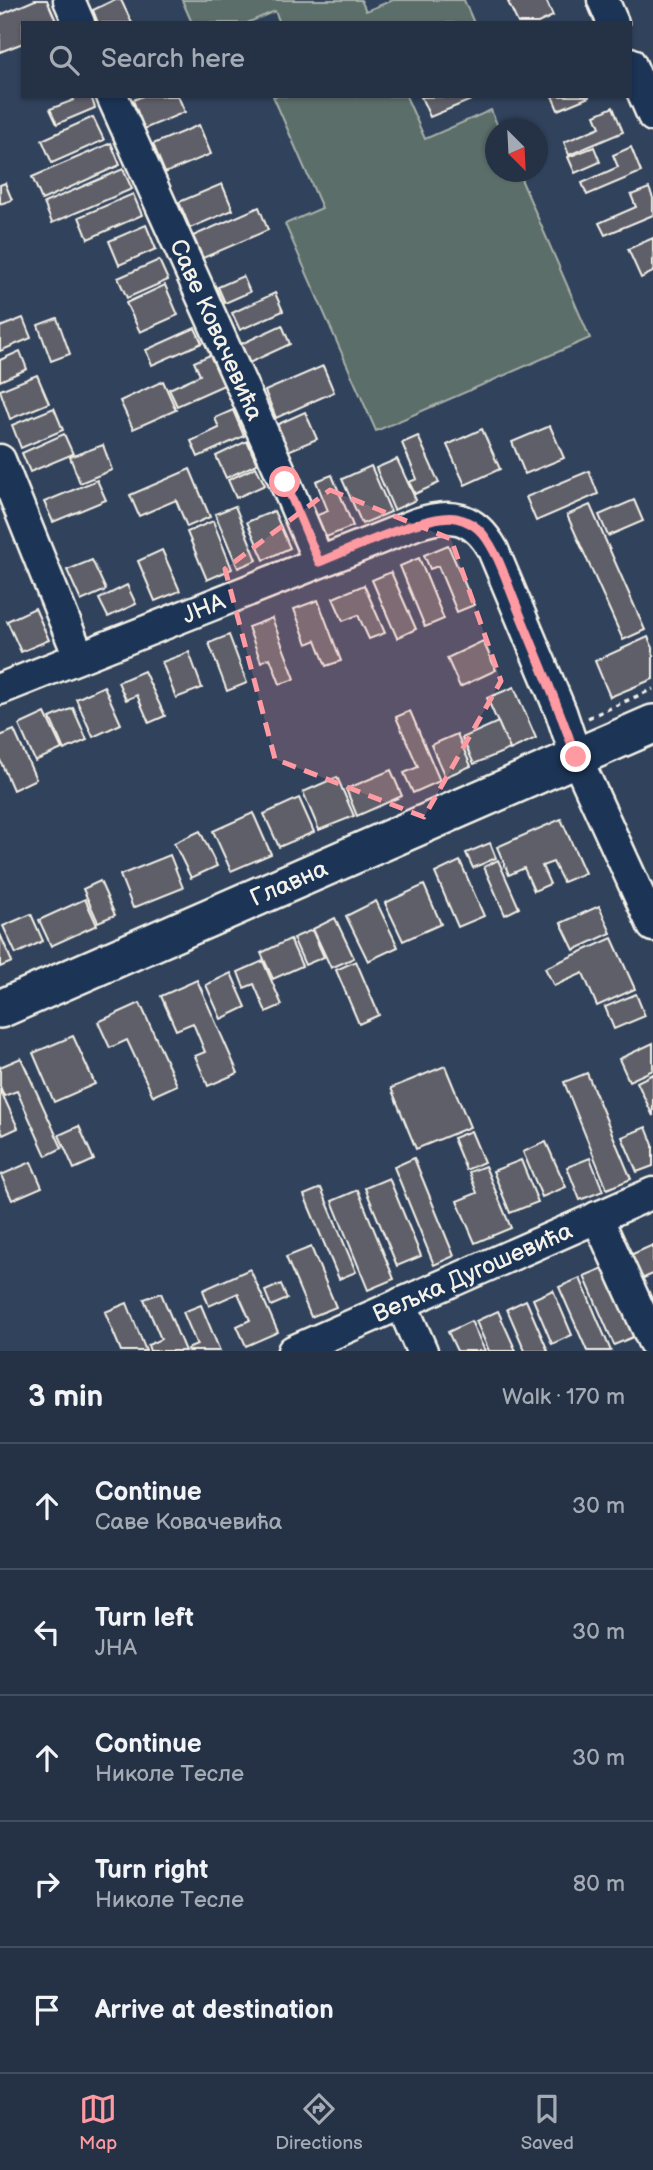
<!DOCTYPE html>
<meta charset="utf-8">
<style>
:root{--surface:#253245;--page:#313e50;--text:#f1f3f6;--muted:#a3aab3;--line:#424d5e;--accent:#ff9aa2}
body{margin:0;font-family:"Balsamiq Sans",sans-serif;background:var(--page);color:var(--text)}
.compass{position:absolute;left:485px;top:119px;width:63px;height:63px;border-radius:50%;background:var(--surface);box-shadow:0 2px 5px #0004;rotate:156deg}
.stop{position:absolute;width:21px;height:21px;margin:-16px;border:5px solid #ff9aa2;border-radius:50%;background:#fff}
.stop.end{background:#ff9aa2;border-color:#fff;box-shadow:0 2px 7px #0008}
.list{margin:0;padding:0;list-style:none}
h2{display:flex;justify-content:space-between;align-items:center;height:91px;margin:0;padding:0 28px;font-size:30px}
h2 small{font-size:23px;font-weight:400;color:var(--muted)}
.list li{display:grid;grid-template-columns:46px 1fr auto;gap:21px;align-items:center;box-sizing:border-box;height:126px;padding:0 28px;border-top:2px solid var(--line)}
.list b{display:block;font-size:26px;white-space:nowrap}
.list p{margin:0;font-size:23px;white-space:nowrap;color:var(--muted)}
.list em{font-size:23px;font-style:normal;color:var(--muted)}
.icon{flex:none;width:38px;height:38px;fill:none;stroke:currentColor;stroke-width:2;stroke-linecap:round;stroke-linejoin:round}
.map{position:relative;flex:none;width:653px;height:1351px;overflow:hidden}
.search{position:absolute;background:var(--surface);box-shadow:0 2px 5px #0004;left:21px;right:21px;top:21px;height:77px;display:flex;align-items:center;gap:18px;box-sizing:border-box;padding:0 24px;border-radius:0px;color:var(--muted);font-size:26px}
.sheet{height:721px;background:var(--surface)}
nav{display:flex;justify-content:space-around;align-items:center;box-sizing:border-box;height:98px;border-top:2px solid var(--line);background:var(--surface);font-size:19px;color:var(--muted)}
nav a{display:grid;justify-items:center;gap:4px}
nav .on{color:var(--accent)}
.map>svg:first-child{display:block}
.green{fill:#5b6e6a;stroke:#a8b0a9;stroke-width:2}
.building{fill:#5f5f69;stroke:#f4f1e8;stroke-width:2}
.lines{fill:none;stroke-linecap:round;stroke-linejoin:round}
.minor-casing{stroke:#f4f1e8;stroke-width:35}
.major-casing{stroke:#f4f1e8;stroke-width:42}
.path{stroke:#f4f1e8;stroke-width:3.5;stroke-dasharray:5 5;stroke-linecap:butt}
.minor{stroke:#1d3557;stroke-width:30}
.major{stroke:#1d3557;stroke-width:37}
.route{stroke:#ff9aa2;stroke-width:9}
.marked{fill:#ff9aa2;fill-opacity:0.2;stroke:#ff9aa2;stroke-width:5;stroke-dasharray:14 9;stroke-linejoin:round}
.labels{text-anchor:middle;stroke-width:6;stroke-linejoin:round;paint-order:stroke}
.street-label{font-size:24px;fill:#f4f1e8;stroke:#1d3557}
</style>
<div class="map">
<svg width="653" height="1351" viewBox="0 0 653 1351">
<rect width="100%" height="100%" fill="#31425c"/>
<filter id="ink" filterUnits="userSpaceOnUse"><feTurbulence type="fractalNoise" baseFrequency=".0143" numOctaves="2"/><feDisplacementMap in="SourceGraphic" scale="14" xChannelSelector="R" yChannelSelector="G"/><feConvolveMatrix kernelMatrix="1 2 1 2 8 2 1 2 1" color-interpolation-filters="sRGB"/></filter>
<g filter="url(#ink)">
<g class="green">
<polygon points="182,0 361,0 366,11 393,0 464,0 474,23 280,23 275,11 247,23 192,23"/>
<polygon points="273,96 406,96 425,139 491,110 499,129 496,130 496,172 518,172 590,338 376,431 285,224 322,208"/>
</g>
<g class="building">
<polygon points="35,0 47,0 57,23 23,23 23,43 0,52 0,15"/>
<polygon points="114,0 121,0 132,23 98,23 93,10"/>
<polygon points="512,0 546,0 553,16 538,23 518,23 508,2"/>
<polygon points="72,96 91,96 95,108 57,124 50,109 74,100"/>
<polygon points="143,96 178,96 185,112 144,129 133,100"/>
<polygon points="469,96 471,100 430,117 421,97"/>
<polygon points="552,96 589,96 589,97 558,110"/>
<polygon points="613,107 623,132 569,155 564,142 600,127 595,115"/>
<polygon points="93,117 104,140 52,163 42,140"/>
<polygon points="199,125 211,154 165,173 153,144"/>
<polygon points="111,143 120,165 42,200 32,177"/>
<polygon points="594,147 600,162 575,173 568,157"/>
<polygon points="631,147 641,172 587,195 582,183 618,167 613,155"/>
<polygon points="123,169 132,189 52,223 44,203"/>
<polygon points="5,183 12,200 0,204 0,185"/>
<polygon points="222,184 233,210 190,228 179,202"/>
<polygon points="649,188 653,198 653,215 605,235 599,223 636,207 631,195"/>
<polygon points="133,194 142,215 88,239 79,217"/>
<polygon points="259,207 268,230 203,258 193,236"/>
<polygon points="146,225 156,249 119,265 109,241"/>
<polygon points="653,238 653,272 641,278 628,249"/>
<polygon points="159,260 168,280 127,298 118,278"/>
<polygon points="243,276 250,292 225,303 218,287"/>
<polygon points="165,285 178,315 140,332 126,303"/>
<polygon points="275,293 283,311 240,330 232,313"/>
<polygon points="23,318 31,338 0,351 0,327"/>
<polygon points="57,318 70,354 51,361 38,325"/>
<polygon points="282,325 290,344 249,363 241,344"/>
<polygon points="195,328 202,343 152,365 146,350"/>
<polygon points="20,351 27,369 0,381 0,360"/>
<polygon points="210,355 224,385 177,406 169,389 200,375 194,362"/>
<polygon points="323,366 334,392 276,418 265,391"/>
<polygon points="37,375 49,403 10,419 0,390"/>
<polygon points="163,381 176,410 133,429 120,401"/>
<polygon points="54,408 63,430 21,448 12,425"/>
<polygon points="233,410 244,436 198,457 191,441 219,428 215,418"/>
<polygon points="305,412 317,439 288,451 276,425"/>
<polygon points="550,426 564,458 525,474 512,442"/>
<polygon points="482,429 500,469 465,485 447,445"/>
<polygon points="64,434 73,454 30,472 22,453"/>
<polygon points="418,436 439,483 415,494 409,482 417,479 402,443"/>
<polygon points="247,441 257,464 226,478 216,456"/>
<polygon points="103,445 112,470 80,483 70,457"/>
<polygon points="397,459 416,500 394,510 376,468"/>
<polygon points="371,466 391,512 362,524 342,479"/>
<polygon points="256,467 265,485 236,498 228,480"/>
<polygon points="190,469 210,517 187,527 176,500 139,516 130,495"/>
<polygon points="589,471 598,494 536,521 526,497"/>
<polygon points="332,475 353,526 324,538 315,516 328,511 316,481"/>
<polygon points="97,480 106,500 53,522 44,502"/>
<polygon points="634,500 643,521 608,536 599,515"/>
<polygon points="590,505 645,630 623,640 567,515"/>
<polygon points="235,506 257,560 238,568 215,514"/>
<polygon points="274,511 290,548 264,560 247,522"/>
<polygon points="213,521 232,569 207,580 187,532"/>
<polygon points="448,545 474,605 457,612 438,566 430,569 424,555"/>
<polygon points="162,550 180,591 155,601 138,561"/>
<polygon points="419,558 444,619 425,627 400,566"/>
<polygon points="92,560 106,590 81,601 67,570"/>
<polygon points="391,572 416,629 397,638 372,580"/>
<polygon points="127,585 136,604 108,617 99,599"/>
<polygon points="364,585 385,633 369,639 358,615 343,621 333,598"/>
<polygon points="318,600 341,661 326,666 316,640 307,644 294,609"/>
<polygon points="35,608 49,640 21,652 7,621"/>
<polygon points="272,618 295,679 280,684 270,658 261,662 248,627"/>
<polygon points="229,635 247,683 227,691 209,643"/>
<polygon points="648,637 653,648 653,679 610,697 595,661"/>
<polygon points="483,641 496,670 460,687 447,658"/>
<polygon points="189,652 202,688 176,698 162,662"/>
<polygon points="144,671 165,716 149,723 137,695 126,700 118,682"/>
<polygon points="104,686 121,724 93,737 76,699"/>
<polygon points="514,687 536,738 510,750 487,698"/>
<polygon points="73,708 87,740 64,750 50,718"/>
<polygon points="410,711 440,781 413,793 404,773 418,767 396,717"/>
<polygon points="45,713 62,749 35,761 19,725"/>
<polygon points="498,722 510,749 474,764 462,738"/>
<polygon points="14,730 36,779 13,790 0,760 0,736"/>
<polygon points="457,734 471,766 445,777 431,745"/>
<polygon points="391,770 402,796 357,816 346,789"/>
<polygon points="337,777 354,816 319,830 303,792"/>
<polygon points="299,798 314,832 279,847 264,814"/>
<polygon points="253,813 271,854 231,871 213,831"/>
<polygon points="561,819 585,873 563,882 553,862 542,866 550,884 534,891 524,868 509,875 497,847"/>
<polygon points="200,831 217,866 191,878 174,843"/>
<polygon points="490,843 496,858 473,868 466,853"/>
<polygon points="170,855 183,888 133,908 120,875"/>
<polygon points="498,860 519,908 505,915 484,867"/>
<polygon points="460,861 484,916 458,927 435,873"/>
<polygon points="100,881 115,915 98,922 83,889"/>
<polygon points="424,885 441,924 403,941 385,903"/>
<polygon points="85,899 97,925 51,946 39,920"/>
<polygon points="376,901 398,947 368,961 346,916"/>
<polygon points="599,906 611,933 574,950 561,923"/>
<polygon points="31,914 43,941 16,954 3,926"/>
<polygon points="335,918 354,958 331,968 313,929"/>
<polygon points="312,930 324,957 305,965 293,938"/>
<polygon points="0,934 12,962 0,967"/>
<polygon points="612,938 635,989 597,1006 583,973 554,986 545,968"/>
<polygon points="290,939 302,966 273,979 261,953"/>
<polygon points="263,961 282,1005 266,1012 254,984 244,988 238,972"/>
<polygon points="356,961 379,1015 359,1024 336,970"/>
<polygon points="231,973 246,1007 221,1019 206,985"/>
<polygon points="197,980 238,1073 208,1086 195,1056 205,1052 193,1023 176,1030 161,996"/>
<polygon points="636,994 645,1016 614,1029 605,1007"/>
<polygon points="140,1003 177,1085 153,1096 127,1040 110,1048 98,1022"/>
<polygon points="73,1036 95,1084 54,1102 33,1053"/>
<polygon points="653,1043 653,1070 629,1081 619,1059"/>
<polygon points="21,1058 62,1148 46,1156 17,1091 4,1096 0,1086 0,1067"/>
<polygon points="445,1066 470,1127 416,1149 391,1088"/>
<polygon points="587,1073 631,1179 607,1189 564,1082"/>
<polygon points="653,1074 653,1116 637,1082"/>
<polygon points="0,1089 18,1128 3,1135 0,1128"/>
<polygon points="79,1126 94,1160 74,1169 59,1135"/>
<polygon points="646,1127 653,1145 653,1166 637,1172 622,1137"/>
<polygon points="471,1131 484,1162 466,1170 453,1138"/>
<polygon points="546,1142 566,1187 542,1197 523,1152"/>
<polygon points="414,1158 454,1256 434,1265 394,1167"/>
<polygon points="590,1158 603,1191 580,1200 567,1167"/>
<polygon points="521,1160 538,1202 510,1213 493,1171"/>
<polygon points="31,1162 42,1187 12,1200 1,1175"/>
<polygon points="485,1166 511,1228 475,1243 457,1201 477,1193 469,1172"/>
<polygon points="389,1178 421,1256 397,1266 365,1188"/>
<polygon points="321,1188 356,1272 339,1279 304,1195"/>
<polygon points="358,1190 394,1279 368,1290 332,1201"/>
<polygon points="653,1245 653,1274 639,1280 628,1256"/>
<polygon points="311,1247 336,1307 311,1317 286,1257"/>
<polygon points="608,1266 638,1335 614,1345 584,1276"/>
<polygon points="250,1269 278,1332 246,1346 237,1326 250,1320 238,1293 209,1306 203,1290"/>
<polygon points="580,1278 611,1351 587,1351 559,1287"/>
<polygon points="281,1284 287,1299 271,1306 265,1291"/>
<polygon points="553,1290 572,1335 552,1344 533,1299"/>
<polygon points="161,1293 185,1351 150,1351 148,1345 161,1339 144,1299"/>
<polygon points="526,1300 548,1351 525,1351 507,1309"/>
<polygon points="127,1303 146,1351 121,1351 105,1312"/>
<polygon points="201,1305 220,1351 188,1351 187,1349 197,1345 183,1312"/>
<polygon points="498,1311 516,1351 489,1351 476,1321"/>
<polygon points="471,1321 485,1351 457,1351 448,1332"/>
</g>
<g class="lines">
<defs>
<g id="minor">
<polyline points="69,0 79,23"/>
<polyline points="603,0 613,23"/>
<polyline points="630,63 653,116"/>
<path id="s1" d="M112,96L285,482L319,562"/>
<polyline points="0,460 79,657"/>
<path id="s2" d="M0,689L416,524C451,512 474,516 493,550L561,712L576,757L653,926"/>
<polyline points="597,1217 653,1341"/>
<polyline points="401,1303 422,1351"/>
<path id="s3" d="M293,1351L653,1193"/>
</g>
<g id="major">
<path id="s4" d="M0,1009L653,724"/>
</g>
</defs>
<use href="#minor" class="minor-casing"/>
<use href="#major" class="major-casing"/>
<polyline class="path" points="588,718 653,689"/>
<use href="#minor" class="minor"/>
<use href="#major" class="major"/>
</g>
</g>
<g class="lines" filter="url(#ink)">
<path class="route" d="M285,482L319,562C347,551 430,512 456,518C466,520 476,526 483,534C498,553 506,580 515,602C536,654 558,704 576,757"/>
</g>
<path class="marked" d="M330,490L451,539L501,681L424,817L275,759L225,569Z"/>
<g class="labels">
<g class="street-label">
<text dy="8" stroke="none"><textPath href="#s1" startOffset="256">Саве Ковачевића</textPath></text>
<text dy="8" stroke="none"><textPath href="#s2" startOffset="219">ЈНА</textPath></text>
<text dy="8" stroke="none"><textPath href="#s4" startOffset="315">Главна</textPath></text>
<text dy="8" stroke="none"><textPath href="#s3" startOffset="196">Вељка Дугошевића</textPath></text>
</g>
</g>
</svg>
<svg class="compass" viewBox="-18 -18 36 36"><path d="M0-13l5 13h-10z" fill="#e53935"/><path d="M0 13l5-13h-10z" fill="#a3aab3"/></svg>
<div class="stop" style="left:285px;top:482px"></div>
<div class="stop end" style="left:576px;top:757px"></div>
<div class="search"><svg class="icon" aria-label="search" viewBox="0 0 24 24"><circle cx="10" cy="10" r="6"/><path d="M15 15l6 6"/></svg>Search here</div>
</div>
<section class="sheet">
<h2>3 min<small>Walk · 170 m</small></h2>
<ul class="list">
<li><svg class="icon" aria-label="ahead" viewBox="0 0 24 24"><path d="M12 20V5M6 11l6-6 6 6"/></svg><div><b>Continue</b><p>Саве Ковачевића</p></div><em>30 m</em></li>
<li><svg class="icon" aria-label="left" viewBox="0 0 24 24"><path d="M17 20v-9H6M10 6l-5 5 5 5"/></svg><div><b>Turn left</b><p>ЈНА</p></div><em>30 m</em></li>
<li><svg class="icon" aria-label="ahead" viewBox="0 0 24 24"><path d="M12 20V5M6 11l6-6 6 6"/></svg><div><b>Continue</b><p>Николе Тесле</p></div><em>30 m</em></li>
<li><svg class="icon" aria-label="right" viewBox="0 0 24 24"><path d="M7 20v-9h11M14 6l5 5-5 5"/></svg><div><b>Turn right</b><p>Николе Тесле</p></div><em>80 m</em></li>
<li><svg class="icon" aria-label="arrive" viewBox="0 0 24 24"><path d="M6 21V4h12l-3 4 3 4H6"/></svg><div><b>Arrive at destination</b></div></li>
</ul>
</section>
<nav>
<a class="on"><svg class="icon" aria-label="map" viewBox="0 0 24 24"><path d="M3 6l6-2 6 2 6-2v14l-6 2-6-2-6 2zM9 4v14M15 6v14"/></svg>Map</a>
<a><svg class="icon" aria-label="directions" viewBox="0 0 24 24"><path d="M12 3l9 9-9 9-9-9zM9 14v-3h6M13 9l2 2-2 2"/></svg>Directions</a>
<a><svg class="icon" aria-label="saved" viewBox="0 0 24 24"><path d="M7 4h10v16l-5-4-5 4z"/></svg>Saved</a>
</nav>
